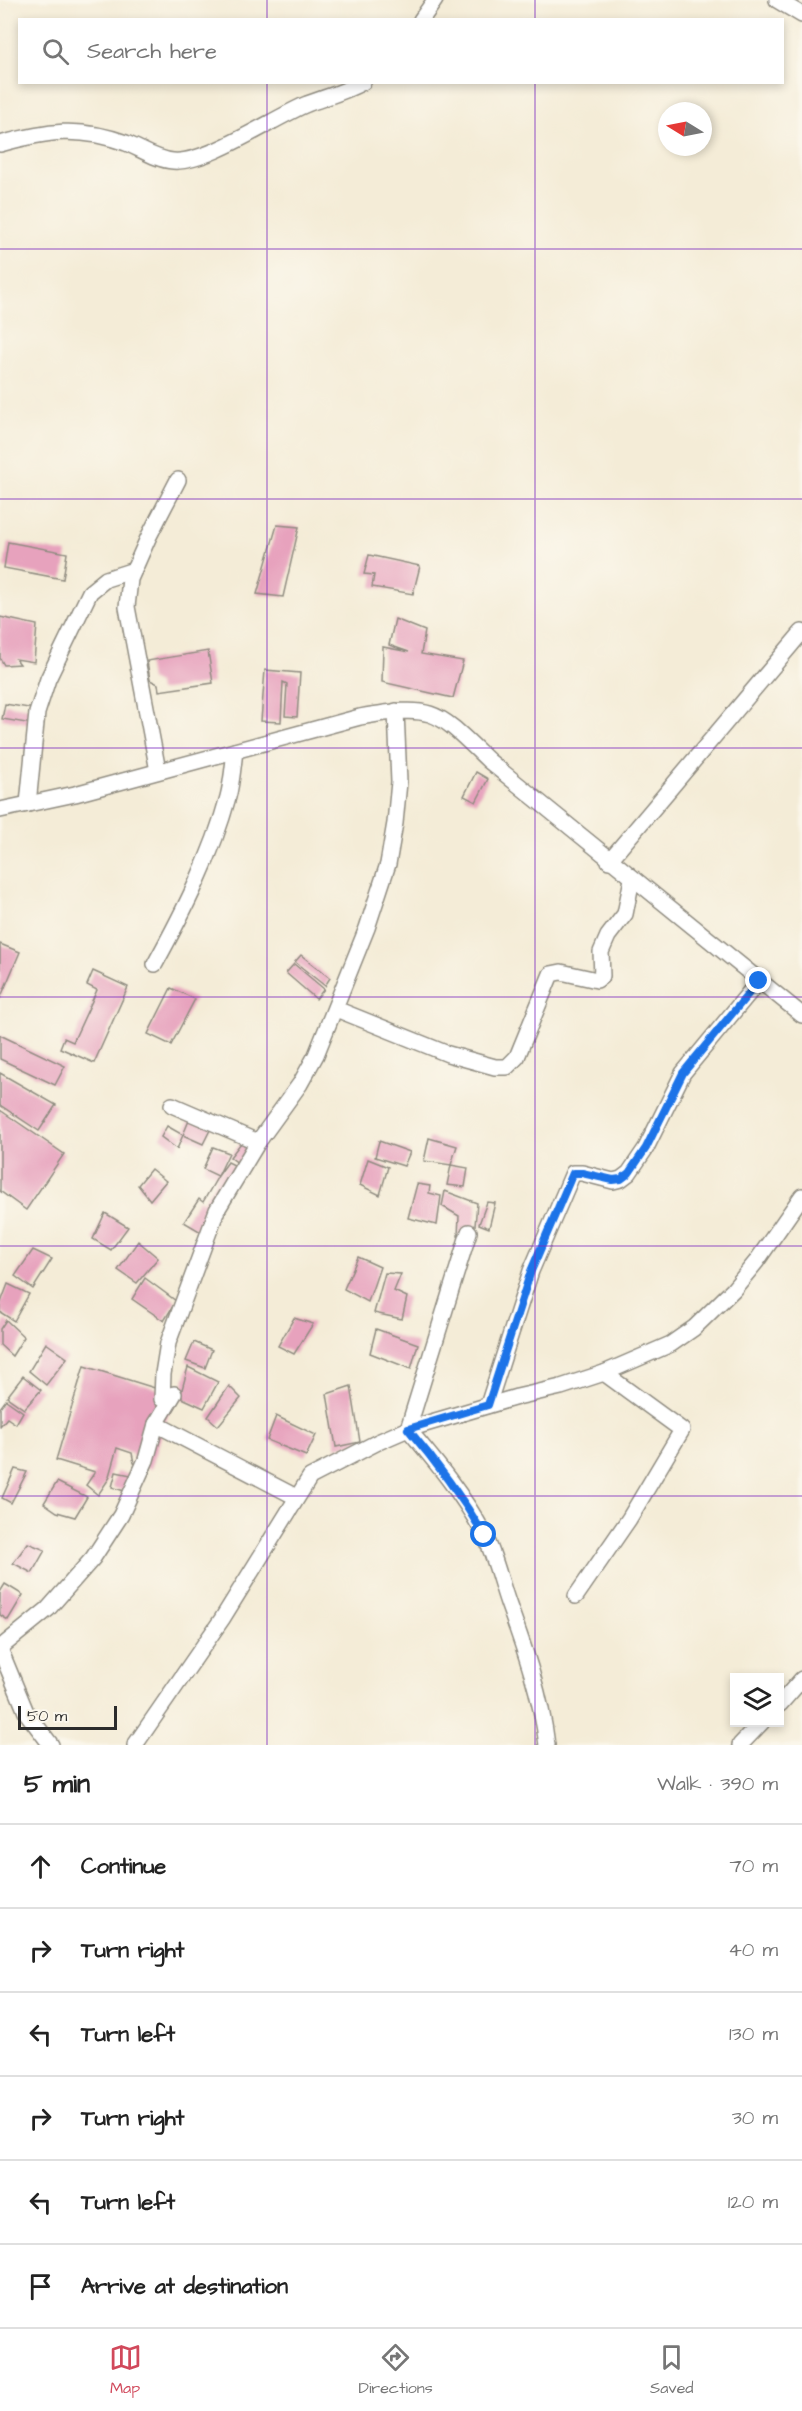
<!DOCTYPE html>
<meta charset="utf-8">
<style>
:root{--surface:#fff;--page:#f2f2f2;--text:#222;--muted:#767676;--line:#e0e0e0;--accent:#d1495b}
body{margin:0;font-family:"Architects Daughter",sans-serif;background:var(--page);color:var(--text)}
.controls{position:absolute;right:18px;bottom:18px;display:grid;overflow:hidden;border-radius:0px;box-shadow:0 3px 9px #0003}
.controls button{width:54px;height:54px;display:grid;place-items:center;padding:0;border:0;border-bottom:2px solid var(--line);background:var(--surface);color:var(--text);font:30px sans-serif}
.compass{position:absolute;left:658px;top:102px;width:54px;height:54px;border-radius:50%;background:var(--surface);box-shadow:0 3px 9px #0003;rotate:280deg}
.scale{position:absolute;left:18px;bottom:15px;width:99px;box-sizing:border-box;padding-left:6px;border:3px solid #2b2b2b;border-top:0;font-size:16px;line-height:21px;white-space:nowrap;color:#2b2b2b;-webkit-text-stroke:4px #fbf7ec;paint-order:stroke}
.stop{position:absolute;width:18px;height:18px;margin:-14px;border:4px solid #1a73e8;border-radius:50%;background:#fff}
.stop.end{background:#1a73e8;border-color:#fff;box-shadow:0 2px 6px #0008}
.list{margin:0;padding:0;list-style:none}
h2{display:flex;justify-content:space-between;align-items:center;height:78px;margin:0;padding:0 24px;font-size:26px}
h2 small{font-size:20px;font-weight:400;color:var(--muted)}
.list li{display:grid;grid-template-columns:39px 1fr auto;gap:18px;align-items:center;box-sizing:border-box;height:84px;padding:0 24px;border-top:2px solid var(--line)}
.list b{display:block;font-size:22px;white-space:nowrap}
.list em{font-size:20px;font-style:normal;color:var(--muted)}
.icon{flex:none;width:33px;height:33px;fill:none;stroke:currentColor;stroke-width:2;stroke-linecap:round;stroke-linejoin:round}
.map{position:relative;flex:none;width:802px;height:1745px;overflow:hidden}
.search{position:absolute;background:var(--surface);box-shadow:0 3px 9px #0003;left:18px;right:18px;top:18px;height:66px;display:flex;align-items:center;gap:15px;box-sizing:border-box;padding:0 21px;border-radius:0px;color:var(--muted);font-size:22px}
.sheet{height:582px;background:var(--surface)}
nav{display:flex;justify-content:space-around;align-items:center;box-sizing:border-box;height:84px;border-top:2px solid var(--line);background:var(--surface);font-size:16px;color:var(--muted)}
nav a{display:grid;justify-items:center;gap:3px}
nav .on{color:var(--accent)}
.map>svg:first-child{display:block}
.building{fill:#e7a2bd}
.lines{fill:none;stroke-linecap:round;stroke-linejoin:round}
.minor-casing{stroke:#908c81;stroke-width:18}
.minor{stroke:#fff;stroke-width:15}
.route{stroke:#1a73e8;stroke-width:8}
.grid{fill:none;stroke:#7b2cbf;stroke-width:1.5;stroke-opacity:0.55}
</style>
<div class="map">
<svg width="802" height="1745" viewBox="0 0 802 1745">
<rect width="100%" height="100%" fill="#fbf7ec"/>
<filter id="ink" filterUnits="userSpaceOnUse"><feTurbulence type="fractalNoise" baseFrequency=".0167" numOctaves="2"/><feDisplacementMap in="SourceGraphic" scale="12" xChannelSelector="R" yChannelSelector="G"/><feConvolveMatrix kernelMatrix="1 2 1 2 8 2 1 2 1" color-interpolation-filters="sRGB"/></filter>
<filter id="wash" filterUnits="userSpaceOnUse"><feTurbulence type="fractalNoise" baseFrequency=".008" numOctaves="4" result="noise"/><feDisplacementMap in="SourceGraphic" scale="24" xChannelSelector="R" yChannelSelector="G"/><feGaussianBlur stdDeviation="1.35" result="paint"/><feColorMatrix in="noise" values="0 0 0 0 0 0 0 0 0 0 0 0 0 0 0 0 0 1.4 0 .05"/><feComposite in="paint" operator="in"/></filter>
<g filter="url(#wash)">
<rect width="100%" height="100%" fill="#f4ecd7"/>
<g id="blocks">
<g class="building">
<polygon points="277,525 299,527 283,597 257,594"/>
<polygon points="8,542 67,553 63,579 4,568"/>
<polygon points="369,555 420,566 413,594 372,587 374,575 364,574"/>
<polygon points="0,617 37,625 34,662 16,659 20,664 4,665 0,658"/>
<polygon points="395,619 425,631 421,654 463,661 453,698 382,682 383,647 409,652 389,645"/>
<polygon points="208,651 213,683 159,691 158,684 150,680 147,661"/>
<polygon points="265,670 300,673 297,717 285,716 287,684 283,682 281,722 261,721"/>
<polygon points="5,704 35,709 32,724 2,719"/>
<polygon points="476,772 488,779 476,802 464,796"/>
<polygon points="0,944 20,952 0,999"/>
<polygon points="301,955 330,978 325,986 295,962"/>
<polygon points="294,964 324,989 316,999 286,973"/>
<polygon points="93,971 128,987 94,1063 60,1048 64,1038 73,1042 97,990 87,985"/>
<polygon points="171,988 195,999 171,1045 148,1034"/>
<polygon points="0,1035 65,1066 55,1085 0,1059"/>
<polygon points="0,1073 56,1105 39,1131 0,1105"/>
<polygon points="0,1110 64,1154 26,1210 0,1191"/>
<polygon points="190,1118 212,1126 203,1144 183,1135"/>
<polygon points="167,1126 183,1135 177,1149 161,1137"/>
<polygon points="429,1138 457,1146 451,1165 424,1161"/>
<polygon points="379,1141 410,1152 404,1166 375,1157"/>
<polygon points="241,1143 253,1151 243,1167 230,1157"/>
<polygon points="213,1147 229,1153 218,1176 228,1162 240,1168 201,1232 184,1222 199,1199 203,1202 218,1176 203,1169"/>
<polygon points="368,1159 388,1167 380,1195 360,1185"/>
<polygon points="451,1165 468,1168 465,1187 447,1185"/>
<polygon points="151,1169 166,1181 150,1200 138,1185"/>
<polygon points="417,1184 430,1186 429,1193 441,1196 437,1225 408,1218"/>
<polygon points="445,1191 477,1203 474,1237 458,1236 459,1216 442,1206"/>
<polygon points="487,1202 495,1203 489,1228 479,1224"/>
<polygon points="105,1213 128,1227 111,1250 93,1239"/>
<polygon points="138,1241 158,1258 137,1283 118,1270"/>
<polygon points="33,1250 52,1259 33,1289 15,1276"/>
<polygon points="358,1257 380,1267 368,1302 344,1289"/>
<polygon points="385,1273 401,1274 394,1291 407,1297 402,1319 374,1313"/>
<polygon points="145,1278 176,1301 164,1321 132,1299"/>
<polygon points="8,1284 29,1294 14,1321 0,1312 0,1305"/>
<polygon points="294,1318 313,1324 294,1354 278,1346"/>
<polygon points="6,1320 24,1337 12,1356 0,1345 0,1329"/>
<polygon points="376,1329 418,1344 411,1369 370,1353"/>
<polygon points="194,1342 212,1350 205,1368 186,1361"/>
<polygon points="46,1343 67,1358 46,1385 29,1371"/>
<polygon points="84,1366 174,1394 151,1469 134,1463 132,1453 117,1448 109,1476 110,1477 98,1495 86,1485 95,1472 56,1460"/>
<polygon points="188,1367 218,1382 204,1408 180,1397"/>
<polygon points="23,1376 41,1390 24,1409 7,1397"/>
<polygon points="229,1386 241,1398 218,1426 208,1417"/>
<polygon points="351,1386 360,1442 336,1447 327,1394"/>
<polygon points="6,1400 23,1412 16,1424 7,1418 0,1426 0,1408"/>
<polygon points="276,1416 316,1435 306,1456 267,1440"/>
<polygon points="15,1469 27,1472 11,1503 2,1498"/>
<polygon points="116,1472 141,1477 136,1495 112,1487"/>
<polygon points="57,1482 87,1497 75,1517 57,1512 44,1503"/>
<polygon points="28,1543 45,1550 32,1573 13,1563"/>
<polygon points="5,1584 23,1595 8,1620 0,1615 0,1592"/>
</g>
</g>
</g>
<g filter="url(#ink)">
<use href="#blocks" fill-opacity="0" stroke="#908c81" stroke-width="1.5"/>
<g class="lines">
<defs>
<g id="minor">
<polyline points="777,0 802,15"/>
<polyline points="421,20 435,0"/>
<path d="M0,144C47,131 79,126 126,143C141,149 157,160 173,161C207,164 273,118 307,104C326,97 345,92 363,82"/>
<polyline points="158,771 127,607 130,579 149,536 178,480"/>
<polyline points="28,804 37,713 48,679 90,592 106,579 134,570"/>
<path d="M0,810L75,794L360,717C435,704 436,710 489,761L802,1015"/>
<polyline points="609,861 802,632"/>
<path d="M155,964C184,911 212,856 228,797C232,782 233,766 235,751"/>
<polyline points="336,1009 448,1054 495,1067 507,1067 517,1057 551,974 561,972 597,980 602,976 601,952 608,936 625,914 632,879"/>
<polyline points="172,1105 258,1142"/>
<path d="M469,1232L408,1429C436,1462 464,1496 484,1534C495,1556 500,1580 508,1603C525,1650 541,1695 547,1745"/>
<polyline points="488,1405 531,1271 573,1173 582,1173 613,1181 621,1179 629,1173 646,1148 683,1073 759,981"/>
<polyline points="156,1424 296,1497"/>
<polyline points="576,1596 629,1519 682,1430 604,1373"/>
<polyline points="0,1648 48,1609 93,1558 121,1515 146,1460 156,1424 174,1394 162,1399 163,1374 168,1343 217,1210 258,1142 300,1084 316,1055 367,928 388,864 395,823 399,782 396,711"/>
<polyline points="0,1649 26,1712 51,1745"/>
<polyline points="780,1704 802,1679"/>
<polyline points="135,1745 222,1619 310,1477 378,1442 408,1429 517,1397 561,1387 604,1373 671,1344 694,1328 733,1290 756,1262 802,1196"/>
<polyline points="740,1745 762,1722"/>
</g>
</defs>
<use href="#minor" class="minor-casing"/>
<use href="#minor" class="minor"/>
</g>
</g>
<g class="lines" filter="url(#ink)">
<path class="route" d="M484,1535C462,1497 437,1463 408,1429L488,1405L531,1271L573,1173H582L613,1180L621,1179L629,1173L646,1148L683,1073L759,981"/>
</g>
<path class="grid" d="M267,0V20M535,0V20M267,82V1745M535,82V1745M0,249H802M0,499H802M0,748H802M0,997H802M0,1246H802M0,1496H802"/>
</svg>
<div class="controls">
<button><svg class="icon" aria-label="layers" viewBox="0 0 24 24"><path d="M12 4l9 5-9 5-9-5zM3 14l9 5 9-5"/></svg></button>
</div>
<svg class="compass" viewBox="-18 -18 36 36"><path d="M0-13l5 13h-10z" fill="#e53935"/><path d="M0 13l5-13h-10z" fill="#767676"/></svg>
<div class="scale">50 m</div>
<div class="stop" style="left:484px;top:1535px"></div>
<div class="stop end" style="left:759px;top:981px"></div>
<div class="search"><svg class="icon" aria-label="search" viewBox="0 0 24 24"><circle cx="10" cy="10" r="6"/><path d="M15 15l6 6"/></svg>Search here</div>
</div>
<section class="sheet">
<h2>5 min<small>Walk · 390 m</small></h2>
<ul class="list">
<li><svg class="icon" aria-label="ahead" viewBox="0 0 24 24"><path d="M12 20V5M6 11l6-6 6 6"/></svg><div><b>Continue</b></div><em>70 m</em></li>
<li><svg class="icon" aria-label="right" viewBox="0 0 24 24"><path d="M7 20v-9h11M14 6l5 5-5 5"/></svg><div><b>Turn right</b></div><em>40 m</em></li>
<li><svg class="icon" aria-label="left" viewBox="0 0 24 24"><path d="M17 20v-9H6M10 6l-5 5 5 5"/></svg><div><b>Turn left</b></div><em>130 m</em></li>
<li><svg class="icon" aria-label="right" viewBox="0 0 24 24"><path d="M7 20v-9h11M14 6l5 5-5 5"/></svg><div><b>Turn right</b></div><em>30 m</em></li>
<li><svg class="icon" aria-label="left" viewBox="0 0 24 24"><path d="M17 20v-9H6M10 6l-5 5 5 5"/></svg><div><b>Turn left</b></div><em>120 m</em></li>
<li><svg class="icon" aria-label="arrive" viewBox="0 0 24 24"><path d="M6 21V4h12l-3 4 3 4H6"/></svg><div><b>Arrive at destination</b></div></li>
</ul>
</section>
<nav>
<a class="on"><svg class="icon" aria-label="map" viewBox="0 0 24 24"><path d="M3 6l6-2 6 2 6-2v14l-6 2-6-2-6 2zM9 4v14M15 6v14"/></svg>Map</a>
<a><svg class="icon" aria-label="directions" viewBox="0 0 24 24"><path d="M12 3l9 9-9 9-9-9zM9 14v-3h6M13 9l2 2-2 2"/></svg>Directions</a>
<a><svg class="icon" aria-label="saved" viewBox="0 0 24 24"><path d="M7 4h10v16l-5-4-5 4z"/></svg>Saved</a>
</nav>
